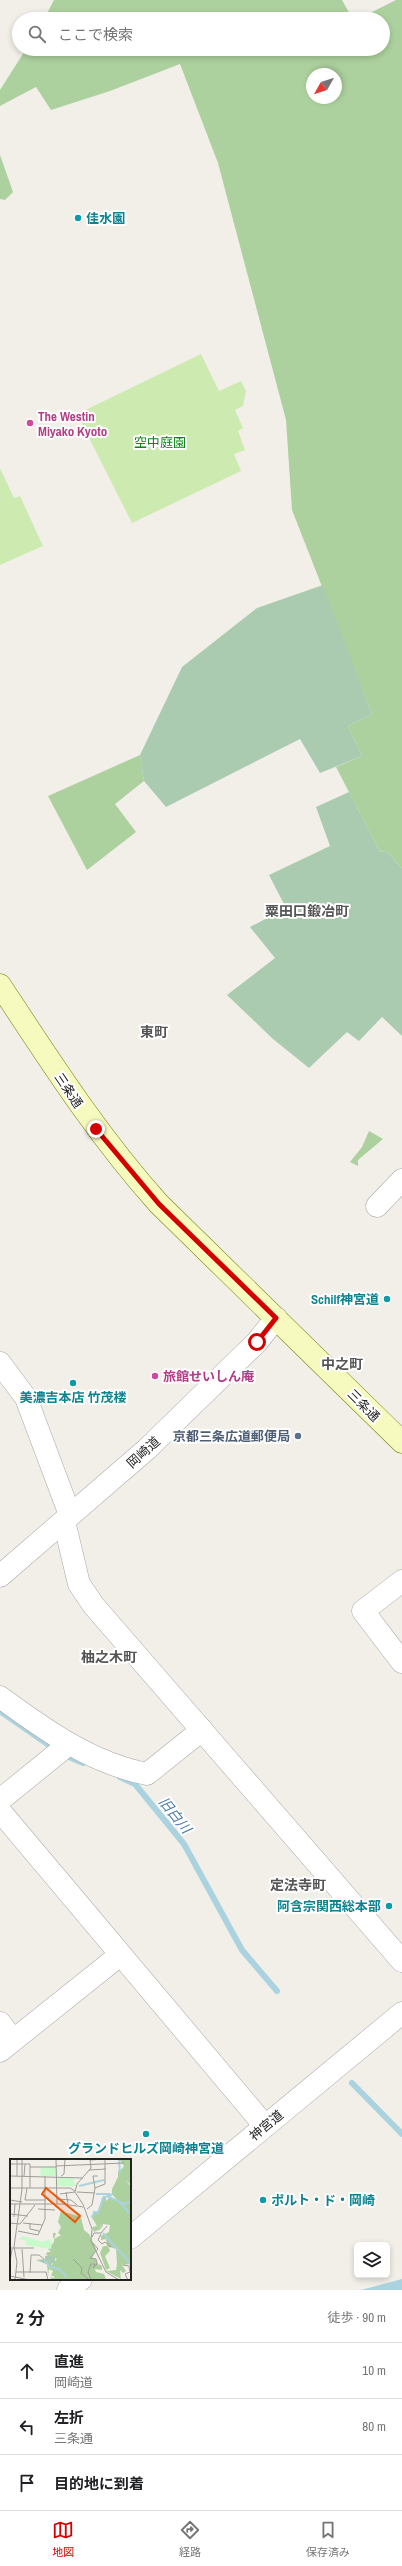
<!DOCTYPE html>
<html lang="ja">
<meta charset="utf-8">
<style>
:root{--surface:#fff;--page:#f2f2f2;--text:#202124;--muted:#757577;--line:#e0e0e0;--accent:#d40000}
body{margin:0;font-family:"Archivo Narrow","Noto Sans JP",sans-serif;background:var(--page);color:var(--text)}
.controls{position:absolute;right:12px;bottom:12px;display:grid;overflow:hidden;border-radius:6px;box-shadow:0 2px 6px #0003}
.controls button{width:36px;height:36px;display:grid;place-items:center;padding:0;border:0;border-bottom:1px solid var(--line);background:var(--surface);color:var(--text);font:20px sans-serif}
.compass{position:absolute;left:306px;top:68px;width:36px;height:36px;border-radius:50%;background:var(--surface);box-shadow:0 2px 6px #0003;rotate:231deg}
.stop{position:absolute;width:12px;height:12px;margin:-9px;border:3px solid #d40000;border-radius:50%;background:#fff}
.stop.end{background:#d40000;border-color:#fff;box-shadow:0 1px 4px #0008}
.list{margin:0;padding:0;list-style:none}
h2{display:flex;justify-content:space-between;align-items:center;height:52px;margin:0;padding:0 16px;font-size:17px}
h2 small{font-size:13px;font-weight:400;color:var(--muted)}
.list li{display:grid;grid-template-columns:26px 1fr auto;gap:12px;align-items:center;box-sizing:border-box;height:56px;padding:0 16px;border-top:1px solid var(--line)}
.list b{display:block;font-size:15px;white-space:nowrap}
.list p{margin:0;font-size:13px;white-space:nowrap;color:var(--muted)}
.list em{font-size:13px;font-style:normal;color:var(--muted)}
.icon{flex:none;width:22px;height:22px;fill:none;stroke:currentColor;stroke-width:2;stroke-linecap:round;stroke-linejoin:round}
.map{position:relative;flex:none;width:402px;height:2290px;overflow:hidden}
.search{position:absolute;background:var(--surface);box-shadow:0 2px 6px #0003;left:12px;right:12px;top:12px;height:44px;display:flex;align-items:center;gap:10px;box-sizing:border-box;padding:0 14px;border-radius:22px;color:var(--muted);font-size:15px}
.sheet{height:220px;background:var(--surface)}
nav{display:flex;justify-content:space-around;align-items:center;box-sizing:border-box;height:56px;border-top:1px solid var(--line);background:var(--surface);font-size:11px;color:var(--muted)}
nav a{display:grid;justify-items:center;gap:2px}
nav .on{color:var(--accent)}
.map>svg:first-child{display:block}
.grass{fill:#cdebb0}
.forest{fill:#add19e;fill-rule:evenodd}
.cemetery{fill:#aacbaf}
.water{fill:#aad3df}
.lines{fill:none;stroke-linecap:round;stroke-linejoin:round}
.stream{stroke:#aad3df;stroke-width:6}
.minor-casing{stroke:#a9a9a9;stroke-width:23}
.tertiary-casing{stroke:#a9a9a9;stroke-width:23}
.secondary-casing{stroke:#707d05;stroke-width:23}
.minor{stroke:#fff;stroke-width:22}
.tertiary{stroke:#fff;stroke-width:22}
.secondary{stroke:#f7fabf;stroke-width:22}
.route{stroke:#d40000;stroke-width:5}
.culture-dot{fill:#0f9aa8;stroke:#fff;stroke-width:1.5}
.hotel-dot{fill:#d1479c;stroke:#fff;stroke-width:1.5}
.service-dot{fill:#5c6f8a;stroke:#fff;stroke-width:1.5}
.labels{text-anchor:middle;stroke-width:4;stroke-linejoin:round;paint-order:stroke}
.culture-label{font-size:13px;font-weight:bold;fill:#0d838f;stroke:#fff;text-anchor:start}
.hotel-label{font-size:13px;font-weight:bold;fill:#b23c85;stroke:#fff;text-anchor:start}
.park-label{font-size:13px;fill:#0c8416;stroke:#fff}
.street-label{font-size:13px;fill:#222;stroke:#fff}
.service-label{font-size:13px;font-weight:bold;fill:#4e5e75;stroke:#fff;text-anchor:end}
.neighbourhood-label{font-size:14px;font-weight:bold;fill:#555;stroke:#fff}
.water-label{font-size:14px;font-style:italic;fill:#4a7aab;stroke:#fff}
.inset-river{fill:none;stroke:#aad3df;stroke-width:2}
.inset-road{fill:none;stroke:#9f9d99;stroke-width:1}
.view{fill:#e8590c;fill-opacity:0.15;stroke:#e8590c;stroke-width:2}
.inset-edge{fill:none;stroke:#222;stroke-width:2}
</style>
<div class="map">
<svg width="402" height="2290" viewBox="0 0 402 2290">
<rect width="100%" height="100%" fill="#f2efe9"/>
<g class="grass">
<polygon points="201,354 219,391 241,381 246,391 243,406 235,410 243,428 238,431 245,450 234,454 241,471 132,523 77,414"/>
<polygon points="0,468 14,498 20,496 43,546 0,565"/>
</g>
<g class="forest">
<path d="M54,0H342L351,16L370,13L396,0H402V868L386,851L380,852L336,767L362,756L348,726L372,714L292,510L286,420L218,163L180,64L110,91L51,110L36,87L0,106V90L26,49H383V19H44ZM312,74H336V98H312Z"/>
<polygon points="0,155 13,192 5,200 0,199"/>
<polygon points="140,755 144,781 115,804 136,832 87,870 48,796"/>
<polygon points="369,1131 383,1139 358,1160 358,1166 350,1162 362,1147"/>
</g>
<g class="cemetery">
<polygon points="323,585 372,714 348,726 362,756 320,773 300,739 166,807 144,781 140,755 182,667 257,608"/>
<polygon points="349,792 380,852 386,851 402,868 402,1036 382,1017 359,1041 347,1032 309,1068 273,1039 227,995 275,958 250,927 286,908 269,875 330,846 316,807"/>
</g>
<polygon class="water" points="402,2279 402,2290 361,2290"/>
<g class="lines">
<g class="stream">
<polyline points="0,1711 56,1750"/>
<polyline points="64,1755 83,1763"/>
<polyline points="120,1777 135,1784 184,1844 242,1950 277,1991"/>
<polyline points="352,2083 402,2134"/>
</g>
<defs>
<g id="minor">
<polyline points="377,1206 402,1180"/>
<polyline points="0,1363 26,1398 70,1515"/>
<polyline points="64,1521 79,1584 94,1606 402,1961"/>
<polyline points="402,1581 363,1611 402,1662"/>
<path d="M0,1697C45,1730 91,1763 147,1774L202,1730"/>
<polyline points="0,1800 69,1744"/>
<polyline points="0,1811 265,2126"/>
<polyline points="0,2023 13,2040"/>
<polyline points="0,2051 120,1955"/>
</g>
<g id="tertiary">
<polyline points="0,1576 147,1449 257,1342 276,1318"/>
<polyline points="130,2238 402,2013"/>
<polyline points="68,2290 81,2279"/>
</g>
<path id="secondary" d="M0,985C50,1061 98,1136 159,1204L402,1442"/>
</defs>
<use href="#minor" class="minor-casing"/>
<use href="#tertiary" class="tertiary-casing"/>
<use href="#secondary" class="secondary-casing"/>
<use href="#minor" class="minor"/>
<use href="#tertiary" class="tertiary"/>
<use href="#secondary" class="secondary"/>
</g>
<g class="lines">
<polyline class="route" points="96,1129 159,1204 276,1318 257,1342"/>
</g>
<g class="culture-dot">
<circle cx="78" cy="218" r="4"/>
<circle cx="387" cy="1299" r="4"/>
<circle cx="73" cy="1383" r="4"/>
<circle cx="389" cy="1906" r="4"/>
<circle cx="146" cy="2134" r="4"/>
<circle cx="263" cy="2200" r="4"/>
</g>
<g class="hotel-dot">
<circle cx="30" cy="423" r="4"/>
<circle cx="155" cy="1376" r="4"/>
</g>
<circle class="service-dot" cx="298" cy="1436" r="4"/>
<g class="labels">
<g class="culture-label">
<text x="86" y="223">佳水園</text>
<text x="379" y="1304" text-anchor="end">Schilf神宮道</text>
<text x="73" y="1402" text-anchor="middle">美濃吉本店 竹茂楼</text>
<text x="381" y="1911" text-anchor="end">阿含宗関西総本部</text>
<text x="146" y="2153" text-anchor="middle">グランドヒルズ岡崎神宮道</text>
<text x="271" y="2205">ポルト・ド・岡崎</text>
</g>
<g class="hotel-label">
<text x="38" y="421">The Westin<tspan x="38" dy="15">Miyako Kyoto</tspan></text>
<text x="163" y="1381">旅館せいしん庵</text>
</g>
<g class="park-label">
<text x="160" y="447">空中庭園</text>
</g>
<g class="street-label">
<text transform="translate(69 1090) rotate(56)" y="5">三条通</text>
<text transform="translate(364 1405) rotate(45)" y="5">三条通</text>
<text transform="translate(143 1452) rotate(-42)" y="5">岡崎道</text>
<text transform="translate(266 2125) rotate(-40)" y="5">神宮道</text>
</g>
<g class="service-label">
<text x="290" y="1441">京都三条広道郵便局</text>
</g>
<g class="neighbourhood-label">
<text x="307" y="916">粟田口鍛冶町</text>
<text x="154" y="1037">東町</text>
<text x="342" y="1369">中之町</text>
<text x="109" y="1662">柚之木町</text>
<text x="298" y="1890">定法寺町</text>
</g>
<g class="water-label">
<text transform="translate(175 1815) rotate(51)" y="5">旧白川</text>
</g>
</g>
<g transform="translate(10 2159)">
<rect width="121" height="121" fill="#f2efe9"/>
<path d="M109,0H121V26L116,21L121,28V108L119,105L112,106L116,112L113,114L110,111L111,120L96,112L106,111L107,105L106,90L97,87L96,80L91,81V77L99,73L100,66L93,65L92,69L90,67L91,70L84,73L82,68L87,67L81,57L86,52L88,54L93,37H96V42L100,38L108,42L102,35V30L108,18V11L110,12L114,7ZM51,52L71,58L74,71L79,75L86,90L82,99H85L88,105L92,107V111L85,110L86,113L94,115L96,120L102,121H42L40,118L44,119V117H41L43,112L39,110L38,117L37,104L41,107L47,100L36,96L37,93H41L38,90L44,83V79H40H43V74H46L44,80L51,76L48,74L51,68L48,63ZM93,87H98L100,92L95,97L100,109L96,111L90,94Z" fill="#add19e"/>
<path d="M35,97H45V105L42,104L41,107L26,101L35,100Z" fill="#aacbaf"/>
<path d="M31,8H46V17H30ZM48,18H64L63,24H67L66,27H47ZM12,77L33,83L39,80L42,83L41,90L16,86L15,81H9Z" fill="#c8facc"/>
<path class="inset-river" d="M109,0L110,14M69,27L94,21M86,35H99V38L114,45L121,43M109,42L119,54M83,58L84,53L88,54L93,39L103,35M93,74L121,105M35,101L40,108L49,110L57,118"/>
<path class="inset-road" d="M46,0L47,45M80,1L95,0M0,5H20V29M46,7L114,4M20,8H46M79,11L96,10M0,17L73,19M7,17V0M14,17L15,5M51,17L54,15L55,0M95,25V0M0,29H60L65,32M85,29L83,17H88M56,33L58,45M67,33L85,34M50,35L65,33M47,40L61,41L67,46M0,41L12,43M15,41H36M15,41L17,29M0,45H52L74,48L82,70L81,82L96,113L109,121M74,47L65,33L67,25L81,9L80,0M28,50L45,51M77,50L82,46L85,29L95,25M0,55L18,57M4,58L5,45M0,64L10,65L25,46M13,64L32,66M20,64V70L29,72M8,72L28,76L35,60V17M91,75L88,81L92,85L95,83L101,88L99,87M82,78L84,74H91L97,67M0,89H24M12,90L14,118M63,100L72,109L71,114L79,121M0,103L2,90M113,106L119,107L120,113M6,113H36L38,121M20,114L21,96H29L34,100M0,117L20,121M5,121L7,103L4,88L12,30V0M81,121L78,113L81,105H85L83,109L87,105L86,100L80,99L88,90L83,84M118,121L115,115L120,113L121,116"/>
<path class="view" d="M36,29L70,57L65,63L32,35Z"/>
<rect width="121" height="121" class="inset-edge"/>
</g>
</svg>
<div class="controls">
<button><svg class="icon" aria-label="layers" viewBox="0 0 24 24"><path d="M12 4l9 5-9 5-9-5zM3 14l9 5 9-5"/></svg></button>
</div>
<svg class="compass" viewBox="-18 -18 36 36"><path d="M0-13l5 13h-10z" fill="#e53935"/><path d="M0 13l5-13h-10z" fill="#757577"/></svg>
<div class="stop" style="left:257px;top:1342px"></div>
<div class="stop end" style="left:96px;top:1129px"></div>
<div class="search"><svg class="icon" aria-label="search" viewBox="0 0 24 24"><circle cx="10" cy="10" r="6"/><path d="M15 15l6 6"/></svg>ここで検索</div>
</div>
<section class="sheet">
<h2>2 分<small>徒歩 · 90 m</small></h2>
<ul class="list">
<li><svg class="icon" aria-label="ahead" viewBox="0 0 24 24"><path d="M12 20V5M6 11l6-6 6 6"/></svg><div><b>直進</b><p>岡崎道</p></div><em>10 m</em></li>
<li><svg class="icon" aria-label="left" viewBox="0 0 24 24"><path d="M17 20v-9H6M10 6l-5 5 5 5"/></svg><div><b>左折</b><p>三条通</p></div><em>80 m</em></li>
<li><svg class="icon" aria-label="arrive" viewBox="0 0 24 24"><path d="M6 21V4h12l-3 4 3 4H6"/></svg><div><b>目的地に到着</b></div></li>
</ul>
</section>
<nav>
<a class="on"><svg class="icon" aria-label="map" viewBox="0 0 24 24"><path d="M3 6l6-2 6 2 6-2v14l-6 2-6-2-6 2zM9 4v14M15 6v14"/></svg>地図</a>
<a><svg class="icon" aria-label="directions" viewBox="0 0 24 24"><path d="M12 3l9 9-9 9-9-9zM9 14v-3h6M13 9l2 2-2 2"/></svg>経路</a>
<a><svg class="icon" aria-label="saved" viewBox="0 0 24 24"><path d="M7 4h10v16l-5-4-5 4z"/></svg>保存済み</a>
</nav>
